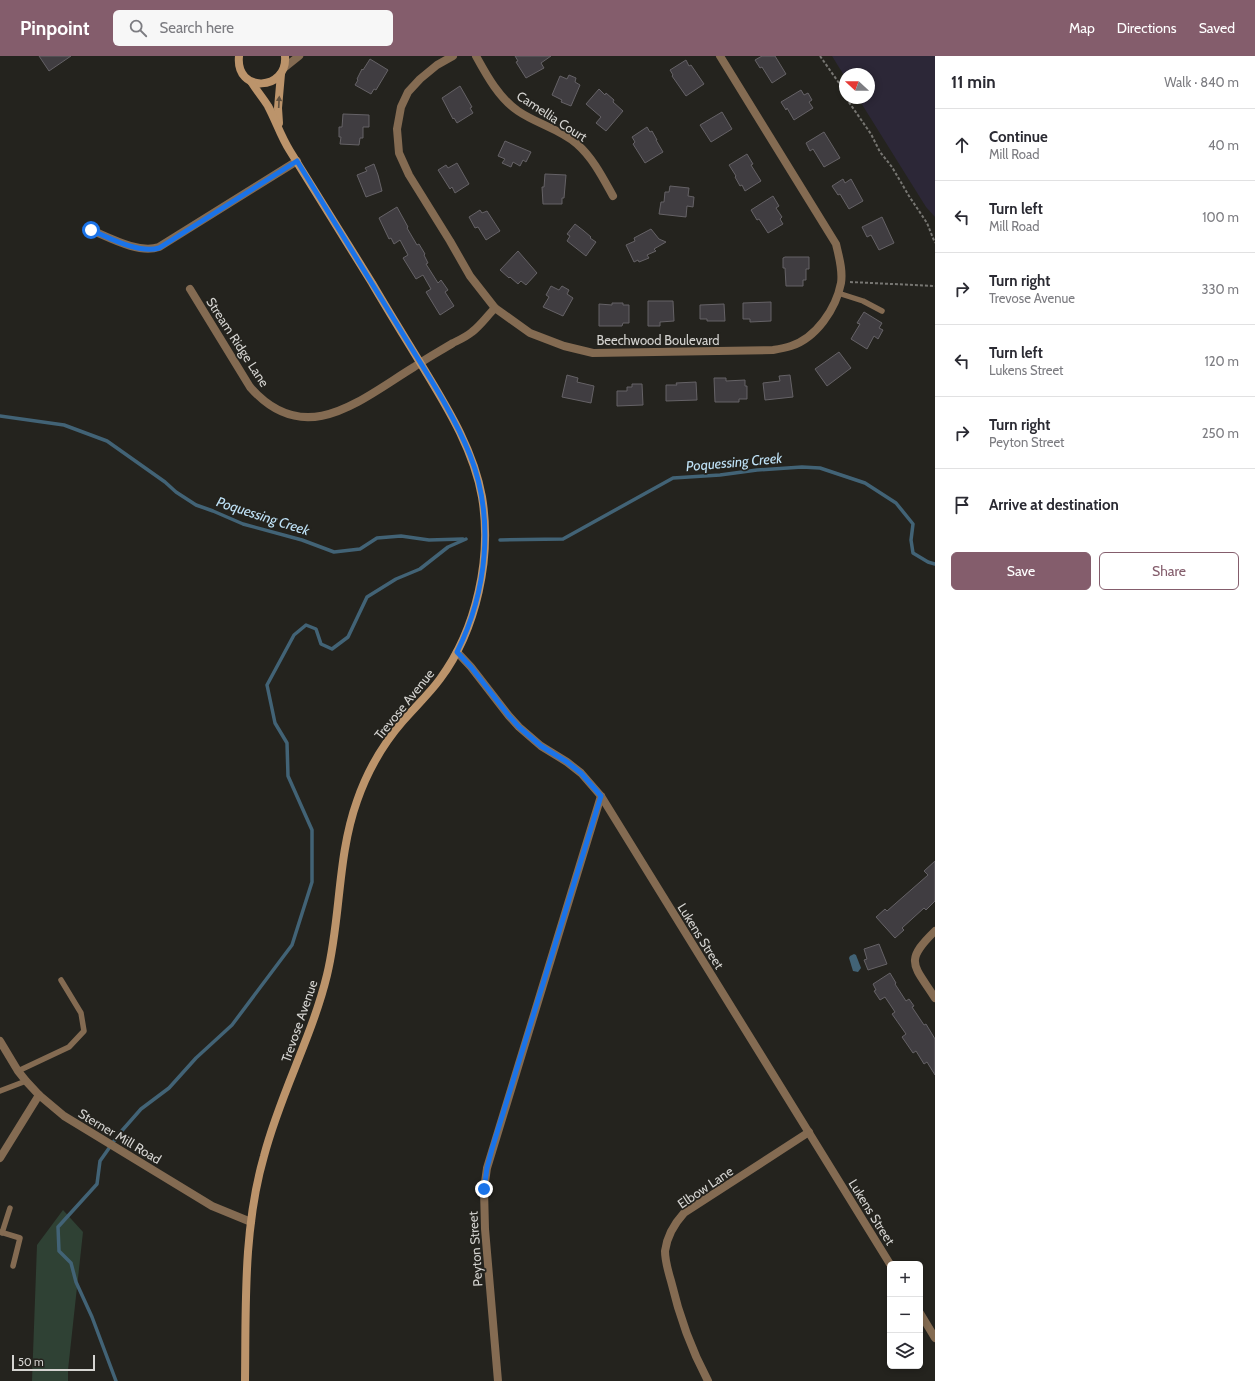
<!DOCTYPE html>
<meta charset="utf-8">
<style>
:root{--surface:#fff;--page:#f7f7f7;--text:#2b2b33;--muted:#7c7c81;--line:#e1e1e2;--accent:#845d6c}
body{margin:0;font-family:Cabin,sans-serif;background:var(--page);color:var(--text)}
.controls{position:absolute;right:12px;bottom:12px;display:grid;overflow:hidden;border-radius:6px;box-shadow:0 2px 6px #0003}
.controls button{width:36px;height:36px;display:grid;place-items:center;padding:0;border:0;border-bottom:1px solid var(--line);background:var(--surface);color:var(--text);font:20px sans-serif}
.compass{position:absolute;left:839px;top:12px;width:36px;height:36px;border-radius:50%;background:var(--surface);box-shadow:0 2px 6px #0003;rotate:291deg}
.scale{position:absolute;left:12px;bottom:10px;width:83px;box-sizing:border-box;padding-left:4px;border:2px solid #d5d4d1;border-top:0;font-size:11px;line-height:14px;white-space:nowrap;color:#d5d4d1;-webkit-text-stroke:3px #24231e;paint-order:stroke}
.stop{position:absolute;width:12px;height:12px;margin:-9px;border:3px solid #1a73e8;border-radius:50%;background:#fff}
.stop.end{background:#1a73e8;border-color:#fff;box-shadow:0 1px 4px #0008}
.list{margin:0;padding:0;list-style:none}
h2{display:flex;justify-content:space-between;align-items:center;height:52px;margin:0;padding:0 16px;font-size:17px}
h2 small{font-size:13px;font-weight:400;color:var(--muted)}
.list li{display:grid;grid-template-columns:26px 1fr auto;gap:12px;align-items:center;box-sizing:border-box;height:72px;padding:0 16px;border-top:1px solid var(--line)}
.list b{display:block;font-size:15px;white-space:nowrap}
.list p{margin:0;font-size:13px;white-space:nowrap;color:var(--muted)}
.list em{font-size:13px;font-style:normal;color:var(--muted)}
.actions{display:flex;gap:8px;padding:12px 16px}
.actions a{flex:1;padding:9px 0;border:1px solid var(--accent);border-radius:6px;text-align:center;font-size:14px;color:var(--accent)}
.actions .main{background:var(--accent);color:#fff}
.icon{flex:none;width:22px;height:22px;fill:none;stroke:currentColor;stroke-width:2;stroke-linecap:round;stroke-linejoin:round}
.map{position:relative;flex:none;width:935px;height:1325px;overflow:hidden}
header{display:flex;align-items:center;gap:24px;box-sizing:border-box;height:56px;padding:0 20px;background:var(--accent);color:#fff}
header strong{font-size:19px}
nav{display:flex;gap:22px;margin-inline-start:auto;font-size:14px}
.search{width:280px;height:36px;background:var(--page);display:flex;align-items:center;gap:10px;box-sizing:border-box;padding:0 14px;border-radius:6px;color:var(--muted);font-size:15px}
main{display:flex}
aside{flex:1;background:var(--surface)}
.map>svg:first-child{display:block}
.industrial{fill:#2c2737}
.green{fill:#2f4134}
.water{fill:#426376}
.lines{fill:none;stroke-linecap:round;stroke-linejoin:round}
.stream{stroke:#426376;stroke-width:3.5}
.building{fill:#403d41;stroke:#656266}
.path{stroke:#777672;stroke-width:2;stroke-dasharray:3 2;stroke-linecap:butt}
.lane{stroke:#846b52;stroke-width:5.5}
.street{stroke:#846b52;stroke-width:8}
.secondary{stroke:#bc946b;stroke-width:8}
.oneway{fill:#61503d}
.route{stroke:#1a73e8;stroke-width:5}
.labels{text-anchor:middle;stroke-width:3.5;stroke-linejoin:round;paint-order:stroke}
.street-label{font-size:13px;fill:#d5d4d1;stroke:#24231e}
.water-label{font-size:14px;font-style:italic;fill:#bfe2f7;stroke:#24231e}
</style>
<header>
<strong>Pinpoint</strong>
<div class="search"><svg class="icon" aria-label="search" viewBox="0 0 24 24"><circle cx="10" cy="10" r="6"/><path d="M15 15l6 6"/></svg>Search here</div>
<nav><a>Map</a><a>Directions</a><a>Saved</a></nav>
</header>
<main>
<div class="map">
<svg width="935" height="1325" viewBox="0 0 935 1325">
<rect width="100%" height="100%" fill="#24231e"/>
<polygon class="industrial" points="832,0 935,0 935,161 926,151 858,42 869,42 869,18 845,18 845,21"/>
<polygon class="green" points="63,1154 83,1176 68,1314 68,1325 32,1325 37,1189"/>
<polygon class="water" points="854,898 856,899 861,912 858,916 853,915 849,902 850,900"/>
<g class="lines">
<g class="stream">
<polyline points="0,360 64,369 107,385 165,426 176,436 196,449 213,455 243,468 302,484 334,496 360,493 377,482 401,480 429,484 463,483"/>
<polyline points="500,484 563,483 673,422 720,419 757,414 802,411 820,412 865,427 896,447 913,468 911,484 913,497 928,506 935,508"/>
<polyline points="116,1325 92,1261 76,1226 71,1207 59,1195 58,1171 97,1128 100,1105 119,1078 141,1053 169,1032 196,1002 232,969 292,889 312,826 312,774 288,720 287,687 275,667 267,629 294,579 306,569 316,573 321,588 332,593 348,581 367,541 396,523 420,513 448,491 466,483"/>
</g>
</g>
<g class="building">
<polygon points="39,0 71,0 49,15"/>
<polygon points="515,0 551,0 541,7 544,12 526,22 516,6 518,5"/>
<polygon points="762,0 775,0 786,18 772,27 762,11 760,12 755,4"/>
<polygon points="370,3 388,14 376,34 374,33 371,38 355,29 358,24 357,23 362,13 363,14"/>
<polygon points="686,4 689,10 691,9 704,28 686,40 672,20 673,19 670,14"/>
<polygon points="569,19 576,22 575,26 580,29 571,50 561,46 562,44 552,39 560,20 567,23"/>
<polygon points="460,30 472,51 470,52 473,57 457,67 454,62 453,63 442,42"/>
<polygon points="599,33 605,39 606,37 614,44 613,46 623,55 606,75 596,67 601,61 586,48"/>
<polygon points="801,34 804,39 808,37 812,44 809,46 813,52 794,64 787,52 786,54 781,46"/>
<polygon points="722,56 732,73 711,86 700,69"/>
<polygon points="343,58 369,59 369,71 363,71 363,82 360,82 359,89 340,88 341,81 339,81 339,71 342,71"/>
<polygon points="647,71 650,76 652,75 657,84 656,84 663,96 645,107 633,88 635,86 632,81"/>
<polygon points="824,76 840,102 824,111 813,93 810,95 806,87"/>
<polygon points="505,85 531,96 526,106 523,104 520,110 513,106 511,111 502,107 505,103 498,100"/>
<polygon points="747,98 753,108 751,109 761,125 745,135 742,129 740,130 735,121 736,120 729,109"/>
<polygon points="457,107 469,128 455,137 452,131 450,133 438,114 446,109 448,112"/>
<polygon points="374,108 378,119 382,135 366,141 357,119 367,115 365,112"/>
<polygon points="545,118 566,119 564,142 562,142 562,148 543,148 542,131 544,131"/>
<polygon points="843,123 845,127 851,123 863,145 849,153 840,138 838,139 832,130"/>
<polygon points="670,130 689,132 688,140 694,141 693,151 687,150 686,161 659,158 661,146 664,146 665,136 669,136"/>
<polygon points="773,140 779,150 776,152 782,161 780,163 783,168 768,177 759,163 757,164 751,154"/>
<polygon points="397,151 408,171 407,172 417,189 419,188 425,198 424,199 428,207 426,208 438,227 441,224 448,234 445,236 454,250 440,259 426,236 431,233 423,219 416,223 403,202 408,199 400,184 394,188 391,182 389,183 379,162"/>
<polygon points="480,154 482,157 487,155 500,175 486,184 478,171 475,172 469,161"/>
<polygon points="882,161 894,187 879,194 871,179 867,181 862,171"/>
<polygon points="575,168 584,175 591,181 590,182 596,186 586,200 567,185 570,180 567,178"/>
<polygon points="651,173 659,183 666,186 654,193 656,195 647,199 649,202 639,206 638,204 634,206 626,189 635,185 634,182"/>
<polygon points="518,195 537,217 526,229 521,225 518,228 510,221 509,222 500,214"/>
<polygon points="785,201 809,201 809,213 806,213 806,224 803,224 803,230 786,230 785,212 783,212 783,202"/>
<polygon points="551,230 559,234 562,230 569,234 567,238 573,242 563,260 543,251 549,241 546,239"/>
<polygon points="648,245 673,245 674,265 660,266 660,270 648,270"/>
<polygon points="771,246 771,265 750,266 750,263 743,263 743,247"/>
<polygon points="612,247 623,247 623,249 629,249 629,267 623,267 622,270 599,270 599,248 612,249"/>
<polygon points="724,248 725,265 707,265 707,263 700,263 700,249"/>
<polygon points="864,256 882,267 879,272 883,274 878,283 874,280 867,293 851,283 860,268 857,267"/>
<polygon points="839,296 851,312 827,330 815,313"/>
<polygon points="567,319 578,322 577,326 594,330 591,347 562,341"/>
<polygon points="790,319 793,341 765,344 763,327 780,325 779,320"/>
<polygon points="714,322 726,322 726,325 745,324 745,330 747,330 747,343 739,343 739,346 715,346"/>
<polygon points="696,326 697,344 666,345 666,329 677,329 676,327"/>
<polygon points="632,328 642,328 643,349 617,350 617,335 627,335 627,331 632,331"/>
<polygon points="935,805 935,845 926,854 924,852 902,872 904,874 895,882 876,861 885,853 887,855 928,819 924,815"/>
<polygon points="879,888 887,908 868,914 864,904 867,903 864,893"/>
<polygon points="890,917 896,927 895,928 906,945 909,943 914,950 912,951 924,969 926,968 935,983 935,1019 927,1006 924,1008 916,995 913,997 902,981 906,978 892,958 895,956 885,941 880,944 874,935 876,934 873,928"/>
</g>
<g class="lines">
<g class="path">
<polyline points="820,0 839,27 845,39"/>
<polyline points="846,42 871,78 880,96 892,111 909,140 927,167 935,187"/>
<polyline points="850,226 935,230"/>
</g>
<g class="lane">
<polyline points="838,237 863,245 882,255"/>
<polyline points="18,1015 69,991 84,975 81,957 61,924"/>
<polyline points="0,1035 26,1025"/>
<polyline points="0,1176 20,1182 13,1210"/>
<polyline points="2,1177 10,1152"/>
</g>
<g class="street">
<path d="M453,0L437,9L420,23L408,36L401,51L397,73L399,97L409,119L450,185L470,220L495,252L530,277L564,290L593,297L773,294C779,293 785,292 791,290C816,282 836,253 841,227C843,214 839,201 836,188L720,0"/>
<path d="M476,0C487,20 499,42 518,55C537,68 560,73 577,88C593,102 603,122 613,140"/>
<polyline points="284,12 299,0"/>
<path d="M91,174C110,182 139,198 159,191L297,105"/>
<path d="M190,233L250,331C305,394 360,344 414,311C427,302 440,295 453,287C459,284 466,281 472,276C481,269 487,260 495,252"/>
<polyline points="457,596 471,611 509,660 519,671 541,690 567,706 581,717 601,740 890,1208"/>
<path d="M935,875C903,906 914,909 935,942"/>
<polyline points="0,985 18,1015 26,1025 39,1039 64,1060 212,1150 251,1166"/>
<polyline points="0,1102 39,1039"/>
<polyline points="920,1257 935,1282"/>
<polyline points="498,1325 485,1173 484,1133 487,1112 601,740"/>
<path d="M708,1325C691,1293 679,1259 671,1225C668,1215 665,1205 665,1195C667,1180 674,1168 684,1157L809,1076"/>
</g>
<g class="secondary">
<path d="M239,0C235,38 288,35 285,0"/>
<polyline points="279,67 278,52 281,18"/>
<path d="M245,1325C246,1250 243,1173 264,1100C280,1038 312,981 327,919C341,862 337,801 357,745C367,716 383,688 403,665C415,651 429,638 440,623C477,573 492,501 482,441C474,396 450,356 427,318C409,288 390,258 372,227C345,183 317,139 290,95C281,81 276,65 268,50C263,42 257,35 252,27"/>
</g>
</g>
<defs><path id="oneway-solid" d="M-6-.8H1V-3.2L6.5 0L1 3.2V.8H-6Z"/></defs>
<use class="oneway" href="#oneway-solid" transform="translate(279 46) rotate(-87)"/>
<g class="lines">
<path class="route" d="M91,174C110,182 139,198 159,192L297,105C331,160 364,215 398,270C423,312 452,354 470,399C495,462 487,536 457,596L471,611L509,660L519,671L541,690L567,706L581,717L601,740L492,1093L487,1112L484,1133"/>
</g>
<g class="labels">
<g class="street-label">
<text transform="translate(552 60) rotate(33)" y="5">Camellia Court</text>
<text x="658" y="289">Beechwood Boulevard</text>
<text transform="translate(238 286) rotate(57)" y="5">Stream Ridge Lane</text>
<text transform="translate(404 648) rotate(-51)" y="5">Trevose Avenue</text>
<text transform="translate(701 880) rotate(58)" y="5">Lukens Street</text>
<text transform="translate(299 965) rotate(-71)" y="5">Trevose Avenue</text>
<text transform="translate(120 1080) rotate(31)" y="5">Sterner Mill Road</text>
<text transform="translate(705 1131) rotate(-34)" y="5">Elbow Lane</text>
<text transform="translate(872 1156) rotate(58)" y="5">Lukens Street</text>
<text transform="translate(475 1193) rotate(-94)" y="5">Peyton Street</text>
</g>
<g class="water-label">
<text transform="translate(734 406) rotate(-5)" y="5">Poquessing Creek</text>
<text transform="translate(263 460) rotate(18)" y="5">Poquessing Creek</text>
</g>
</g>
</svg>
<div class="controls">
<button>+</button>
<button>−</button>
<button><svg class="icon" aria-label="layers" viewBox="0 0 24 24"><path d="M12 4l9 5-9 5-9-5zM3 14l9 5 9-5"/></svg></button>
</div>
<svg class="compass" viewBox="-18 -18 36 36"><path d="M0-13l5 13h-10z" fill="#e53935"/><path d="M0 13l5-13h-10z" fill="#7c7c81"/></svg>
<div class="scale">50 m</div>
<div class="stop" style="left:91px;top:174px"></div>
<div class="stop end" style="left:484px;top:1133px"></div>
</div>
<aside>
<h2>11 min<small>Walk · 840 m</small></h2>
<ul class="list">
<li><svg class="icon" aria-label="ahead" viewBox="0 0 24 24"><path d="M12 20V5M6 11l6-6 6 6"/></svg><div><b>Continue</b><p>Mill Road</p></div><em>40 m</em></li>
<li><svg class="icon" aria-label="left" viewBox="0 0 24 24"><path d="M17 20v-9H6M10 6l-5 5 5 5"/></svg><div><b>Turn left</b><p>Mill Road</p></div><em>100 m</em></li>
<li><svg class="icon" aria-label="right" viewBox="0 0 24 24"><path d="M7 20v-9h11M14 6l5 5-5 5"/></svg><div><b>Turn right</b><p>Trevose Avenue</p></div><em>330 m</em></li>
<li><svg class="icon" aria-label="left" viewBox="0 0 24 24"><path d="M17 20v-9H6M10 6l-5 5 5 5"/></svg><div><b>Turn left</b><p>Lukens Street</p></div><em>120 m</em></li>
<li><svg class="icon" aria-label="right" viewBox="0 0 24 24"><path d="M7 20v-9h11M14 6l5 5-5 5"/></svg><div><b>Turn right</b><p>Peyton Street</p></div><em>250 m</em></li>
<li><svg class="icon" aria-label="arrive" viewBox="0 0 24 24"><path d="M6 21V4h12l-3 4 3 4H6"/></svg><div><b>Arrive at destination</b></div></li>
</ul>
<div class="actions"><a class="main">Save</a><a>Share</a></div>
</aside>
</main>
